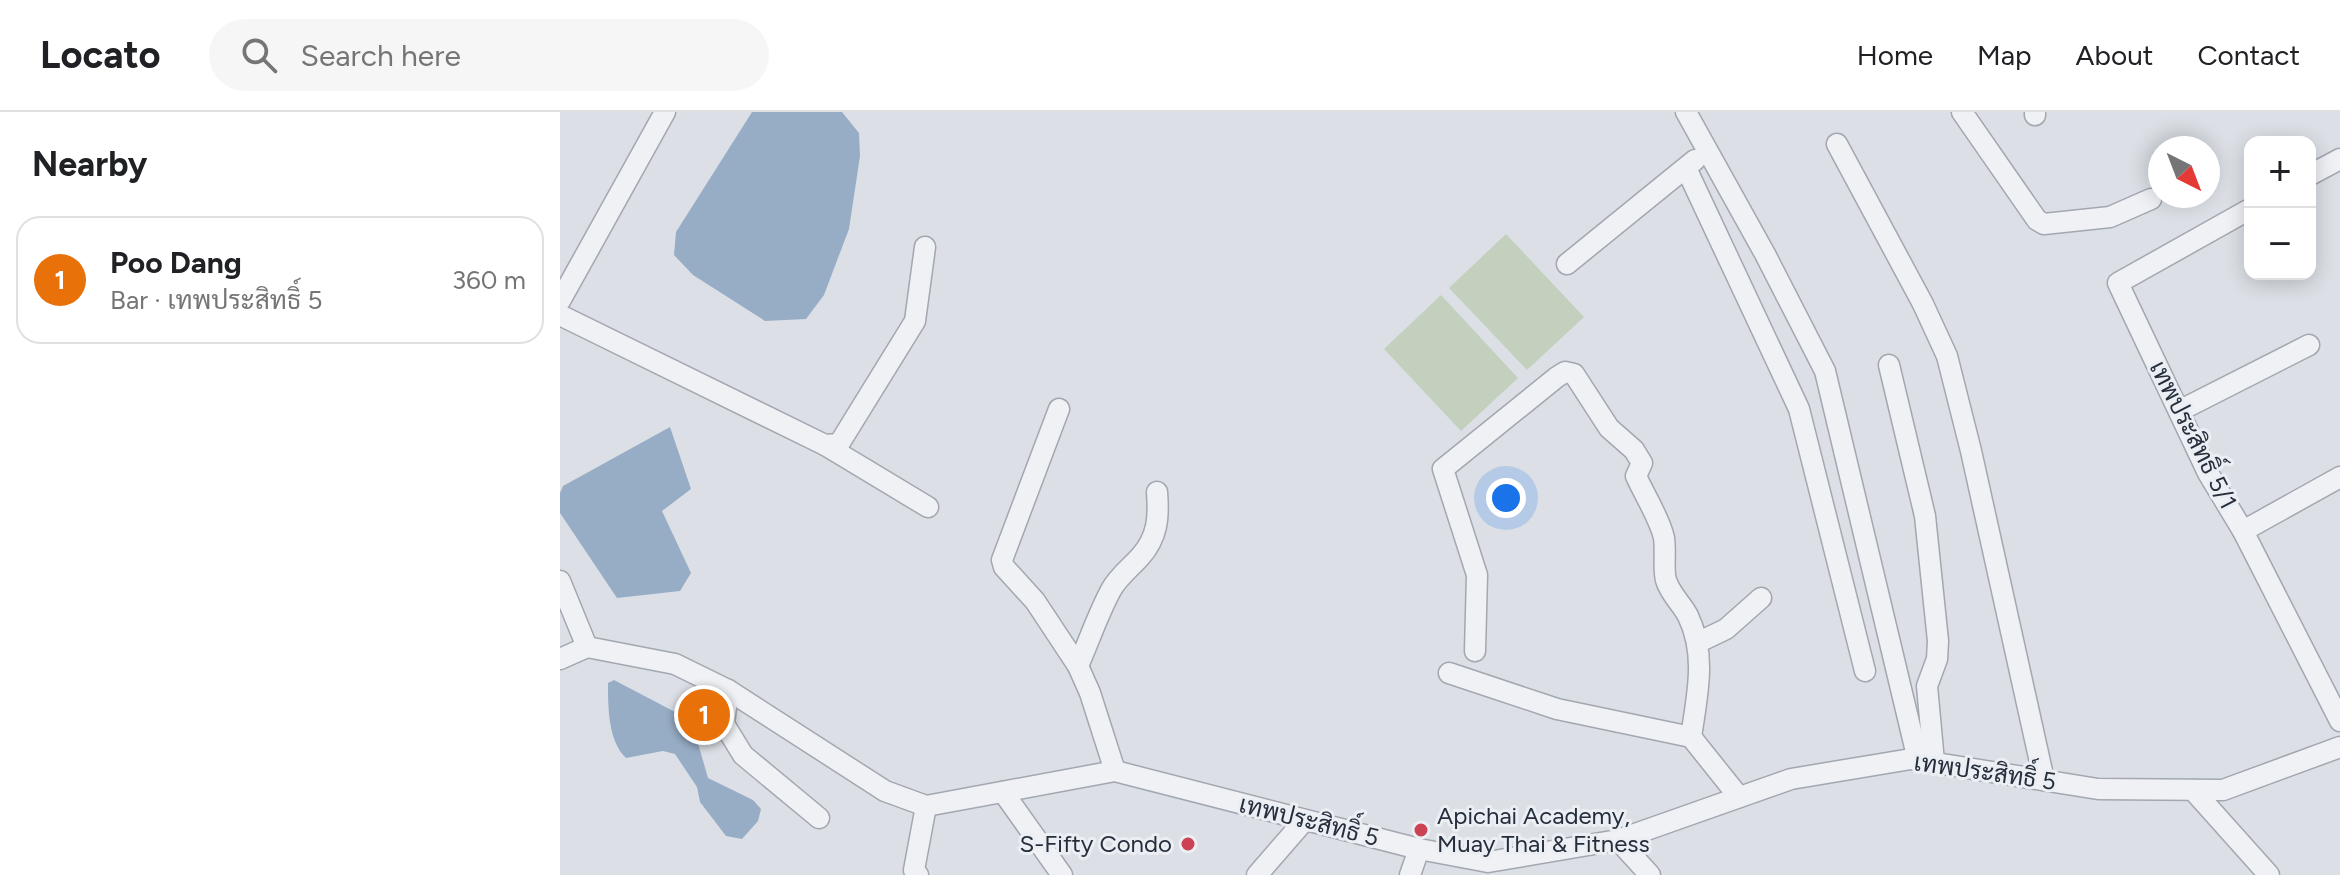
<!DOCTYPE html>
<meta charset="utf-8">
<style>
:root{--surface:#fff;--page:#f6f6f6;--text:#202124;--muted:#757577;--line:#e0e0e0;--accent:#b45309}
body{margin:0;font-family:Figtree,Sarabun,sans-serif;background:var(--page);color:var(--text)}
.controls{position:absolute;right:24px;top:24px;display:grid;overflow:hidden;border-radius:16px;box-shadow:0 4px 20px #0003}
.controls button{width:72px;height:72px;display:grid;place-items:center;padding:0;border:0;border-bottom:2px solid var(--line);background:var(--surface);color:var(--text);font:40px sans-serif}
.compass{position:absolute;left:1588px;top:24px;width:72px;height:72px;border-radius:50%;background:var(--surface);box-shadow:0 4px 20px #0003;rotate:138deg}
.you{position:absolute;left:946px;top:386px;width:28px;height:28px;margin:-20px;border:6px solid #fff;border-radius:50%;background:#1a73e8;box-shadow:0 0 0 12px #1a73e833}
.badge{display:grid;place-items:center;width:52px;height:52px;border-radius:50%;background:var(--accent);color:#fff;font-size:26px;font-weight:700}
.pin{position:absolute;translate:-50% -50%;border:4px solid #fff;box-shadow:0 2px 8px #0006}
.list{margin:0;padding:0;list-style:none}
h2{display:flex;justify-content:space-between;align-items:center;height:104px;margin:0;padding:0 32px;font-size:34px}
h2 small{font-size:26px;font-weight:400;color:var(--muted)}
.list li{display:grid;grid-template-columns:52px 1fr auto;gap:24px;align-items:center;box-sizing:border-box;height:128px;margin:0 16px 16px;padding:0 16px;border:2px solid var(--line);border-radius:24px}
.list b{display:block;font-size:30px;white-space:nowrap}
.list p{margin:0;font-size:26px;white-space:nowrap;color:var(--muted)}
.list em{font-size:26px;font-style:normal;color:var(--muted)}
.icon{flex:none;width:44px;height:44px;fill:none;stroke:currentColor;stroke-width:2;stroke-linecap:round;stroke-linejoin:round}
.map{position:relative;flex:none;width:1780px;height:763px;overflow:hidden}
header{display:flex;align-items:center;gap:48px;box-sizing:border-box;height:112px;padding:0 40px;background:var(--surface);border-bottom:2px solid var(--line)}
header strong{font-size:38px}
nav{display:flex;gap:44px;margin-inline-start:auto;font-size:28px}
.search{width:560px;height:72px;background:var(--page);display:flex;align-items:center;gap:20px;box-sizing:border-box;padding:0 28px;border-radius:44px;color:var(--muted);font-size:30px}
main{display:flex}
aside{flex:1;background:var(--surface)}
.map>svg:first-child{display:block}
.green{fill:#c2d0bd}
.water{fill:#97adc6}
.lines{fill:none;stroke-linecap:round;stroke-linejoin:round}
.minor-casing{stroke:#a2a7b0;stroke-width:23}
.minor{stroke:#eff1f5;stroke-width:20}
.poi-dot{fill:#cc4154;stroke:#ebeff4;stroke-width:3}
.labels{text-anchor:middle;stroke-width:6;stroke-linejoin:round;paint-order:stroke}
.street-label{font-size:24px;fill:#262e3c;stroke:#ebeff4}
.poi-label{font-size:24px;fill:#262e3c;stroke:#ebeff4;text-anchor:start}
</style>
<header>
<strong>Locato</strong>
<div class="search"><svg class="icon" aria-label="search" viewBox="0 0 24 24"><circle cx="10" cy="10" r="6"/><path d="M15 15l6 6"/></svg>Search here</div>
<nav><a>Home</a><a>Map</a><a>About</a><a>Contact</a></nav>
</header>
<main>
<aside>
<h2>Nearby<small></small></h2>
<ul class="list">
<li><span class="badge" style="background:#e8710a">1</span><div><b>Poo Dang</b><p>Bar · เทพประสิทธิ์ 5</p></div><em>360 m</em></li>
</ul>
</aside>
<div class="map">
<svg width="1780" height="763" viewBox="0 0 1780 763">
<rect width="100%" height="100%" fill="#dce0e6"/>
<g class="green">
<polygon points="946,122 1024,205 967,258 889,176"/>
<polygon points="881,183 958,266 901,319 824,237"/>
</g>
<g class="water">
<polygon points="192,0 282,0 299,21 300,44 289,117 264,183 246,207 205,209 133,163 114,143 116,120"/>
<polygon points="110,315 131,377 102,399 131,461 120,479 57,486 0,401 0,381 3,374"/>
<path d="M54,568L117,601L133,614L148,666L193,688L201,697L198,709L182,727L166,724L140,690L137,675L115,642L103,639L66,646C48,629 48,595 48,571Z"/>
</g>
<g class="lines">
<defs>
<g id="minor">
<polyline points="1126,0 1205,142 1265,259 1358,648"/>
<polyline points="1402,0 1477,108 1484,112 1550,105 1591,87"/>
<polyline points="1475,0 1475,3"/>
<polyline points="1277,32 1363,192 1387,244 1411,339 1484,668"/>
<polyline points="1126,56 1239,297 1305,559"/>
<polyline points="1750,63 1780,47"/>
<polyline points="1690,97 1558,171 1648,361 1683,419 1780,609"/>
<polyline points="1007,152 1135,48"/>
<polyline points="0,189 105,0"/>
<polyline points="0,203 265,333 279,332 355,209 365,135"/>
<polyline points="1329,253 1365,404 1378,529 1377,547 1367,574 1374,650"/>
<polyline points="499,297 442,448 444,455 475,489 518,554 530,581 555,659"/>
<polyline points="1619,299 1749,233"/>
<polyline points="265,333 368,395"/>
<polyline points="1683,419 1780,365"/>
<polyline points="0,469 27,535"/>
<polyline points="1139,530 1166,517 1201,486"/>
<polyline points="27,535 115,552 168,578 325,679 366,694 555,659 859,737 928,750 1058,728 1231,667 1351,647 1538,677 1663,678 1780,635"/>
<path d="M915,539L917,463L883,357L997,265L1005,260L1014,262L1049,316L1074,338L1082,351L1076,364C1084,382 1100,407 1104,426C1106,439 1103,459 1106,468C1110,482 1122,492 1128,504C1147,543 1137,584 1131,625"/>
<polyline points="0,547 27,535"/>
<path d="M518,554C529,529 538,502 551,478C558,465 570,456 580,445C598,425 599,405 597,380"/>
<polyline points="889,561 997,597 1131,625 1179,685"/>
<polyline points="168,578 164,612 183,643 259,706"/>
<polyline points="1633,678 1709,763"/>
<polyline points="443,680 502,763"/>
<polyline points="1058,728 1090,763"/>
<polyline points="358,763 354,758 366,694"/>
<polyline points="697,763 744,709"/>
<polyline points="850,763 859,737"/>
</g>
</defs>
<use href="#minor" class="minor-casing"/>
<use href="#minor" class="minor"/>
</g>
<g class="poi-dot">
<circle cx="861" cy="718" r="8"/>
<circle cx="628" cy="732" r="8"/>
</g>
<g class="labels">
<g class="street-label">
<text transform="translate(1633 323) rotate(63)" y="8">เทพประสิทธิ์ 5/1</text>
<text transform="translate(1425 660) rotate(8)" y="8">เทพประสิทธิ์ 5</text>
<text transform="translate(749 709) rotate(14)" y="8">เทพประสิทธิ์ 5</text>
</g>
<g class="poi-label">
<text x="877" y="712">Apichai Academy,<tspan x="877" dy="28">Muay Thai &amp; Fitness</tspan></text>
<text x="612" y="740" text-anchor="end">S-Fifty Condo</text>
</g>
</g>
</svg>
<div class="controls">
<button>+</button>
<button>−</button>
</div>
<svg class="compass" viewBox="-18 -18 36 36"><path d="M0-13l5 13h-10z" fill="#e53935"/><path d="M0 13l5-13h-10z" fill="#757577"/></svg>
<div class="you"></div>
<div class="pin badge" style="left:144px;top:603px;background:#e8710a">1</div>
</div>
</main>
